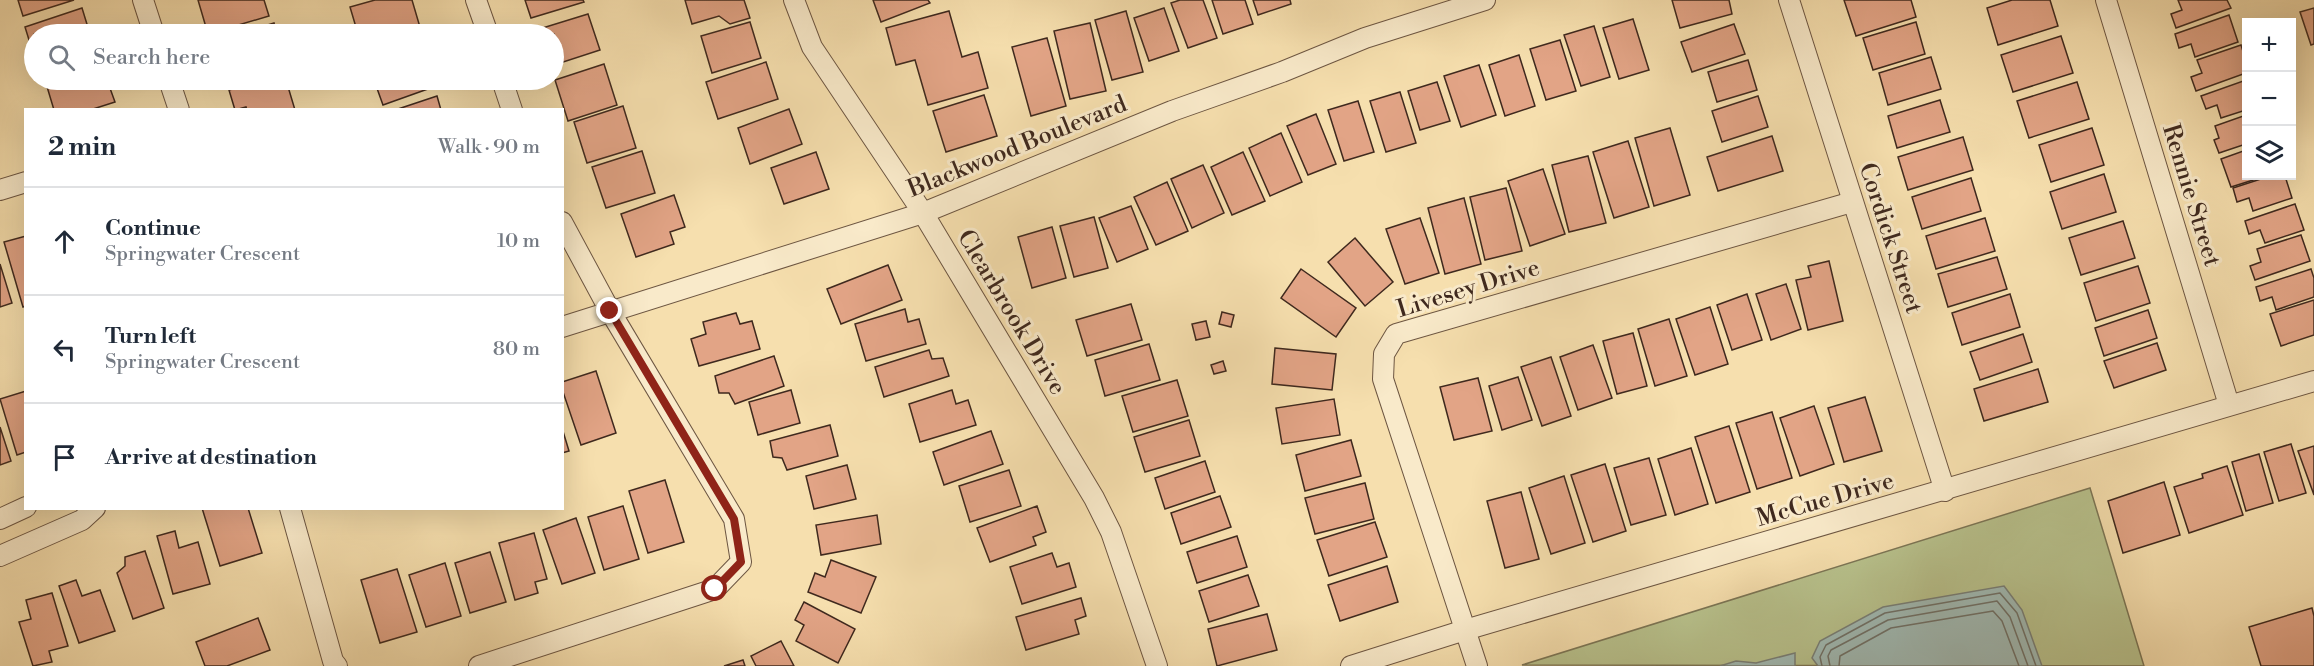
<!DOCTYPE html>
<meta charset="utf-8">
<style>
:root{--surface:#fff;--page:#f2f2f3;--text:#1f2937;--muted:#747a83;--line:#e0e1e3}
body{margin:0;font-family:"Libre Bodoni",serif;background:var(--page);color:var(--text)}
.controls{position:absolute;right:18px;top:18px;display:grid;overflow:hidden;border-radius:0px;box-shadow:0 6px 24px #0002}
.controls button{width:54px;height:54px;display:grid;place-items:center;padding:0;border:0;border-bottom:2px solid var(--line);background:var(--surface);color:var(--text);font:30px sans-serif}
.stop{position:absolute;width:18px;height:18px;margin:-14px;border:4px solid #8f2418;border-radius:50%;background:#fff}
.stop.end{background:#8f2418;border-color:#fff;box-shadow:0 2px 6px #0008}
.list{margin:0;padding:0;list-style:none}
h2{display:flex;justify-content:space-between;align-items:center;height:78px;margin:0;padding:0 24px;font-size:26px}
h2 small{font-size:20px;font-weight:400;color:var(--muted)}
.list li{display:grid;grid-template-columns:39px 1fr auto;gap:18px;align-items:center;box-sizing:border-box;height:108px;padding:0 24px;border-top:2px solid var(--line)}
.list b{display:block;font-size:22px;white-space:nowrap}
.list p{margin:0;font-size:20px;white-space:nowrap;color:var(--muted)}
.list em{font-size:20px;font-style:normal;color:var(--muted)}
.icon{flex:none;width:33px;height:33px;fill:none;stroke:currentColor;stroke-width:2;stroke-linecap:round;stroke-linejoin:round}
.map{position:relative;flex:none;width:2314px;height:666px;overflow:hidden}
.search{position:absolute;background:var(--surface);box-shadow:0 6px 24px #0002;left:24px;top:24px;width:540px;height:66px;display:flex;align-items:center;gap:15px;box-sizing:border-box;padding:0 21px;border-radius:33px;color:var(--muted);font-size:22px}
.panel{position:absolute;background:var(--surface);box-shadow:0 6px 24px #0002;left:24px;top:108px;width:540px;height:402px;border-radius:0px}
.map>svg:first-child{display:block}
.green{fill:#b8c28d;stroke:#7c7656;stroke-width:1.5}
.water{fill:#a0bab4;stroke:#798078;stroke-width:1.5}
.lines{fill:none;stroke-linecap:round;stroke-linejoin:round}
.shore{stroke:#707269;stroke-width:1.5}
.building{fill:#e2a486;stroke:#3f291e;stroke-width:1.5}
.street-casing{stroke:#6d5642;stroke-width:22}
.street{stroke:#f9eaca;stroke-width:20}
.route{stroke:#8f2418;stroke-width:8}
.labels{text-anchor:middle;stroke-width:6;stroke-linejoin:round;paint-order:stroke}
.street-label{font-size:24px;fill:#3f291e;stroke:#f9eaca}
</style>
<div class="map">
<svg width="2314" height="666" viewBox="0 0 2314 666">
<rect width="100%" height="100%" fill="#f6dfae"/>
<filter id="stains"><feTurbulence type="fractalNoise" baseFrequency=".00333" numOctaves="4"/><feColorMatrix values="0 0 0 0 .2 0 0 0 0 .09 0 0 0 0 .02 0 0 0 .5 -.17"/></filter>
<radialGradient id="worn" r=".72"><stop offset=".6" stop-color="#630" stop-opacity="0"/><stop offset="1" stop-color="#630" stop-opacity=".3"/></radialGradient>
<polygon class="green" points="2090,488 2144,666 1522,665"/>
<g class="water">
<polygon points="2004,586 2022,610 2042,666 1818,666 1812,658 1820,641 1883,607"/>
<polygon points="1795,653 1795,666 1720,666 1736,661 1756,663"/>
</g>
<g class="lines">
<g class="shore">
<polyline points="1822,666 1820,657 1826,645 1885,613 2000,593 2017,613 2036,666"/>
<polyline points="1830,666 1828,656 1831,650 1888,620 1997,601 2010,617 2028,666"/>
<polyline points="1839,666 1840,656 1891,628 1993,611 2002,621 2019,666"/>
</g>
</g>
<g class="building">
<polygon points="18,0 74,0 23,16"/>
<polygon points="198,0 264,0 269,16 208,34"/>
<polygon points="375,0 412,0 422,34 358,34 350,7"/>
<polygon points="525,0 583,0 584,2 531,18"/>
<polygon points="685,0 744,0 750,18 730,24 719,16 692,24"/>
<polygon points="873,0 928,0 930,3 881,22"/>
<polygon points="1180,0 1203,0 1217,38 1188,48 1171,3"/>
<polygon points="1212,0 1245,0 1253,24 1223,34"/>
<polygon points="1253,0 1290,0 1291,4 1258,15"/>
<polygon points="1672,0 1729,0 1732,14 1680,28"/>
<polygon points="1844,0 1911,0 1916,17 1856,36"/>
<polygon points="2012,0 2050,0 2058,26 1998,45 1987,8"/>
<polygon points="2178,0 2227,0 2231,8 2176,28 2171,14 2182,10"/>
<polygon points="82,8 90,34 34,34 34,56 25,27"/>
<polygon points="1164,8 1179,51 1149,61 1134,18"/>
<polygon points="2314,8 2314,44 2311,45 2300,12"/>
<polygon points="949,11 962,57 978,52 988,88 928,105 915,60 896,65 886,28"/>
<polygon points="1126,11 1143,72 1112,80 1095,20"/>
<polygon points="588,14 600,50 554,65 554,34 537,34 536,30"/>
<polygon points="2229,15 2238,42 2195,57 2191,44 2179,48 2175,34"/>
<polygon points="1633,19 1649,70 1619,79 1603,28"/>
<polygon points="750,22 761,58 712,73 701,36"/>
<polygon points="1916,22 1925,54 1873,70 1863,38"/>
<polygon points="274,23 277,34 239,34"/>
<polygon points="1090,23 1106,91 1070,99 1054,31"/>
<polygon points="1734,24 1745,54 1692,72 1681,42"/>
<polygon points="1594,26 1610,77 1581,86 1564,35"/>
<polygon points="2061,36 2073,73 2013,92 2001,55"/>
<polygon points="1047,38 1066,106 1031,116 1012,47"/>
<polygon points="1560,40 1576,91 1546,100 1530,49"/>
<polygon points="2241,45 2246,61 2246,73 2196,91 2191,77 2202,73 2197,60"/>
<polygon points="1519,55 1535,106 1505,116 1489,65"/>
<polygon points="1931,57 1941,89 1888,105 1879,73"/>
<polygon points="1748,60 1757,90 1717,102 1708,72"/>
<polygon points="766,62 778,99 718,119 706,82"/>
<polygon points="604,64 617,105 568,121 555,80"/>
<polygon points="1479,65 1496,115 1461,127 1444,76"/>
<polygon points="45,80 107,80 115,102 90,110 54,110"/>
<polygon points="265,80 286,80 295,110 247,110 246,107 235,110 229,90"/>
<polygon points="374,80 437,80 439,85 383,105"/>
<polygon points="2246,80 2246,110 2221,118 2217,105 2206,109 2201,96"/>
<polygon points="1437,82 1450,121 1420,130 1408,91"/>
<polygon points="2077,82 2089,119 2029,138 2017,101"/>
<polygon points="1400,92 1416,143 1386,152 1370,101"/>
<polygon points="984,95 997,136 946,152 933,111"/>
<polygon points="437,96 441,110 395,110"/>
<polygon points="1758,96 1768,127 1722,142 1712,111"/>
<polygon points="1940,100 1950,132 1897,148 1888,116"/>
<polygon points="1358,101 1374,152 1344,161 1328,110"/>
<polygon points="623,106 636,148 587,163 574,122"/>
<polygon points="789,109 802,144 750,164 738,128"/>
<polygon points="1316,114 1336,164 1308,175 1287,126"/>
<polygon points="2246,115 2246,144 2219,153 2214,140 2219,138 2215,126"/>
<polygon points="1670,128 1690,195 1654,206 1635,138"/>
<polygon points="2092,128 2104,165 2051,182 2039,145"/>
<polygon points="1281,133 1302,182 1270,196 1249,148"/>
<polygon points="1772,136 1783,171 1718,191 1707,157"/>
<polygon points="1963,137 1973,170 1908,190 1898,157"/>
<polygon points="1628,141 1649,207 1614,218 1593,152"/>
<polygon points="2246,150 2246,176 2266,176 2231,187 2221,159"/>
<polygon points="642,151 655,193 606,208 592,167"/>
<polygon points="816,152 829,189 784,204 771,168"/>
<polygon points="1243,152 1265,201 1232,215 1211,167"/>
<polygon points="1588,156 1606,223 1569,232 1552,165"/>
<polygon points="1203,165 1224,213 1192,228 1171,179"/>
<polygon points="1543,169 1565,234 1530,246 1508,181"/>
<polygon points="2104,174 2116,212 2062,229 2050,192"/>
<polygon points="2270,176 2285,176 2292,198 2253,211 2249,198 2237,202 2233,188"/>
<polygon points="1971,178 1981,211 1922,229 1912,197"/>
<polygon points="1167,182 1188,231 1156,245 1134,197"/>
<polygon points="1506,188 1522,251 1485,260 1470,197"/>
<polygon points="674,195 685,227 670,232 674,244 636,257 621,214"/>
<polygon points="1464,198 1481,264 1445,274 1428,208"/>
<polygon points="2295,204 2304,230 2265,243 2260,230 2249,234 2245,221"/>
<polygon points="1131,206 1148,249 1117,262 1099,218"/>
<polygon points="1094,217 1108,268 1074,277 1060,226"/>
<polygon points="1420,218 1439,273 1405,284 1386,229"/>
<polygon points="1985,218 1995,251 1936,269 1926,236"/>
<polygon points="2123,221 2135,258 2081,275 2069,238"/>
<polygon points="1052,227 1066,278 1032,288 1018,237"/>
<polygon points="2301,235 2310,261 2255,280 2250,266 2261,262 2257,249"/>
<polygon points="26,236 26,306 23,307 4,242"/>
<polygon points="1355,238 1393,282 1365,306 1328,262"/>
<polygon points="1997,257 2007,289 1948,307 1938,274"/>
<polygon points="1829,261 1843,321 1808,330 1796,280 1811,277 1808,266"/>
<polygon points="0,264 12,303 0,307"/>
<polygon points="888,265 902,300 841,324 827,289"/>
<polygon points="2138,266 2150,303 2096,321 2084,283"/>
<polygon points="1301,269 1356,308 1336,337 1281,298"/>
<polygon points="2311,269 2314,278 2314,297 2276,310 2272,297 2260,301 2256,287"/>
<polygon points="1786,284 1801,329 1771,340 1756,294"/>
<polygon points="1747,294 1762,340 1732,350 1717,305"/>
<polygon points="2010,294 2020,327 1962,345 1952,313"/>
<polygon points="2314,300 2314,335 2281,346 2270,314"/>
<polygon points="1131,304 1142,340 1087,356 1076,320"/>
<polygon points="1710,307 1728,364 1695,375 1676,319"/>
<polygon points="905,309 908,322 919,319 926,344 866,361 855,324"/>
<polygon points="2148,310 2157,338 2104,356 2095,328"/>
<polygon points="1222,312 1234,315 1231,327 1219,324"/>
<polygon points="736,313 740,324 752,321 760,349 699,366 691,339 706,334 703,322"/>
<polygon points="1669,319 1687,376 1655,386 1638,329"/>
<polygon points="1206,321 1210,337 1196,340 1192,324"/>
<polygon points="1633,333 1647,386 1617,394 1603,341"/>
<polygon points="2023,334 2032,362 1980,380 1970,352"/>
<polygon points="2157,343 2166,370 2114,388 2104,361"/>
<polygon points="1149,344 1160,380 1105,396 1095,360"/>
<polygon points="1593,345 1612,398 1578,410 1560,357"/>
<polygon points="1275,348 1336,354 1332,390 1272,384"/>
<polygon points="929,350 932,359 943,358 949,376 884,397 875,367"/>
<polygon points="774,356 784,386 735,404 729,393 719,393 715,376"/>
<polygon points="1551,357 1571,416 1542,426 1521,367"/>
<polygon points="1223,361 1226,371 1214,374 1211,365"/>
<polygon points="2038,369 2048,402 1984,421 1974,389"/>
<polygon points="596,371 616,433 581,445 562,389 562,382"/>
<polygon points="1518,377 1532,420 1502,430 1489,386"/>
<polygon points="1478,378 1492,431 1454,440 1440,387"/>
<polygon points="1177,380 1188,416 1133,432 1122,396"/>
<polygon points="791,390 800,423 758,435 749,402"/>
<polygon points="952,390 956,404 968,400 976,425 920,442 909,404"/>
<polygon points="26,391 26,452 17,455 0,399"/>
<polygon points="1865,397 1882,451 1844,462 1828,408"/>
<polygon points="1334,399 1340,435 1282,444 1276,408"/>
<polygon points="1814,406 1834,464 1800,476 1780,418"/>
<polygon points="1772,412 1792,478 1757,489 1736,423"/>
<polygon points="1189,420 1200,456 1145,472 1134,437"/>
<polygon points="830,425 838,456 787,470 782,458 773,457 770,441"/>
<polygon points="1729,426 1750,492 1716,503 1695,437"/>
<polygon points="0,427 11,461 0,465"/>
<polygon points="562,428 569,451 562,453"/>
<polygon points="991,431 1003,464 944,485 933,452"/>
<polygon points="1351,440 1361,476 1305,491 1296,455"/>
<polygon points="2291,444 2306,493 2279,501 2264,452"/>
<polygon points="2314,446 2314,495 2298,451"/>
<polygon points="1691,448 1708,504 1675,515 1658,459"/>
<polygon points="2259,454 2273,503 2246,511 2232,462"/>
<polygon points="1649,458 1666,515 1631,525 1614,468"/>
<polygon points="1205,461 1215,492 1165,509 1155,478"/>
<polygon points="1605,464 1626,531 1593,542 1571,475"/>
<polygon points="847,465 856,499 814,509 806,476"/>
<polygon points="2227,466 2243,515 2189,533 2174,487 2203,478 2202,474"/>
<polygon points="1009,470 1021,506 970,522 959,486"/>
<polygon points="1564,476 1585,543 1551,554 1529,488"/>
<polygon points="665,480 684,542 648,553 629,491"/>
<polygon points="2164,482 2180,535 2123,553 2108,501"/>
<polygon points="1365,483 1374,519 1315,534 1305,498"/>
<polygon points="1521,492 1539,559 1505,568 1487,501"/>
<polygon points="1220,496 1231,527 1181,544 1171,513"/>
<polygon points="623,506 639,559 604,570 588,517"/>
<polygon points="1037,506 1046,532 1033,537 1036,545 990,562 977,528"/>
<polygon points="202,508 248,508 262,553 220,566"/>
<polygon points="877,515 881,544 821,555 816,525"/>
<polygon points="576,518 595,573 562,584 543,530"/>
<polygon points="1375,522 1387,557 1329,576 1317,540"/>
<polygon points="175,531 179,548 198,542 210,584 173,594 157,536"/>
<polygon points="534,533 547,579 535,582 538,593 515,600 499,543"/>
<polygon points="1237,536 1247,567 1197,583 1187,552"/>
<polygon points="145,551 164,608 133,619 117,573 125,566 125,557"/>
<polygon points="490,552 506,602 470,613 455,563"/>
<polygon points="1052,553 1057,567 1069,563 1076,587 1022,604 1010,567"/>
<polygon points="831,560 876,577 861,613 808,592 815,573 825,577"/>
<polygon points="445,563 461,616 426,627 409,575"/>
<polygon points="1387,566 1398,602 1340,621 1328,585"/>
<polygon points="397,569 417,632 380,643 361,580"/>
<polygon points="1248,575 1259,606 1209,622 1199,591"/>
<polygon points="76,580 82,596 100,590 115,631 79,643 59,586"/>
<polygon points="52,593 68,646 49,651 52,662 33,666 19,622 31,619 26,600"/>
<polygon points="1081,598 1086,616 1075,620 1079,634 1026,650 1016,617"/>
<polygon points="804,602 855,629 838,663 796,641 804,625 795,620"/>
<polygon points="2312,608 2314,616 2314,666 2261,666 2249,627"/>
<polygon points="1267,614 1277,650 1217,666 1208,629"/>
<polygon points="258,618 270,650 227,666 205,666 196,642"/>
<polygon points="781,641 794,666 756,666 751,656"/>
<polygon points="743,660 745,666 724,666"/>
</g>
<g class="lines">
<defs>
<g id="street">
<polyline points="143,0 154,34"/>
<polyline points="476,0 488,34"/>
<polyline points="794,0 812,47 923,213 1094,498 1111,532 1157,666"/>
<polyline points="1789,0 1945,491"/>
<polyline points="2106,0 2229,405"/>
<polyline points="169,80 179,110"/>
<polyline points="502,80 512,110"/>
<polyline points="0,190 26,182"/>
<polyline points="562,327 923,213 1172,111 1282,72 1365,38 1485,0"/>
<polyline points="290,508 333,661 337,666"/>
<polyline points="0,519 26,507"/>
<polyline points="0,556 82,520 95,508"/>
<polyline points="479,666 715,589 741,562 734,519 610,311 562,222"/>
<polyline points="1351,666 1465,630 2314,381"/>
<polyline points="1477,666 1383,379 1384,354 1396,334 1852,202"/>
</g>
</defs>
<use href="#street" class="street-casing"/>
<use href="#street" class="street"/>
</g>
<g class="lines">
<polyline class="route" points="610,311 734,519 741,562 715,589"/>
</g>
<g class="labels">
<g class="street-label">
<text transform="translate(1017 146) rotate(-22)" y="8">Blackwood Boulevard</text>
<text transform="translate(2192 195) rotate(73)" y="8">Rennie Street</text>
<text transform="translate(1891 238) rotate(72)" y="8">Cordick Street</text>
<text transform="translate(1468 288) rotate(-17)" y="8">Livesey Drive</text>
<text transform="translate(1012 312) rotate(59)" y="8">Clearbrook Drive</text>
<text transform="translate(1825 499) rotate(-16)" y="8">McCue Drive</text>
</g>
</g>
<rect width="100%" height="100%" filter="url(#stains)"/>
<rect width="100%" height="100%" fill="url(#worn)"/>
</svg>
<div class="controls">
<button>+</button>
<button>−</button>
<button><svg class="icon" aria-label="layers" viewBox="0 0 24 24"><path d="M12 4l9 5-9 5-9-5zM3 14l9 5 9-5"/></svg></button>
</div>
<div class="stop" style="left:715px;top:589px"></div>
<div class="stop end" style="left:610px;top:311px"></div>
<div class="search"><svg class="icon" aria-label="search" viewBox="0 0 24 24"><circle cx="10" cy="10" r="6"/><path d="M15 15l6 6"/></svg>Search here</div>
<section class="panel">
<h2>2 min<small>Walk · 90 m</small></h2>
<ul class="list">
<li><svg class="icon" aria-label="ahead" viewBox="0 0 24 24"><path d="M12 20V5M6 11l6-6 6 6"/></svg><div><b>Continue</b><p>Springwater Crescent</p></div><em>10 m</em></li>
<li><svg class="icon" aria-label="left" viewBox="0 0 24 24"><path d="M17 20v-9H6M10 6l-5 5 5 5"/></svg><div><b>Turn left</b><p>Springwater Crescent</p></div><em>80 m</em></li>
<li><svg class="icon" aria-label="arrive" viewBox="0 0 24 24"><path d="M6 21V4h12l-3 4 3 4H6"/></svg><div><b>Arrive at destination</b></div></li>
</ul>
</section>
</div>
